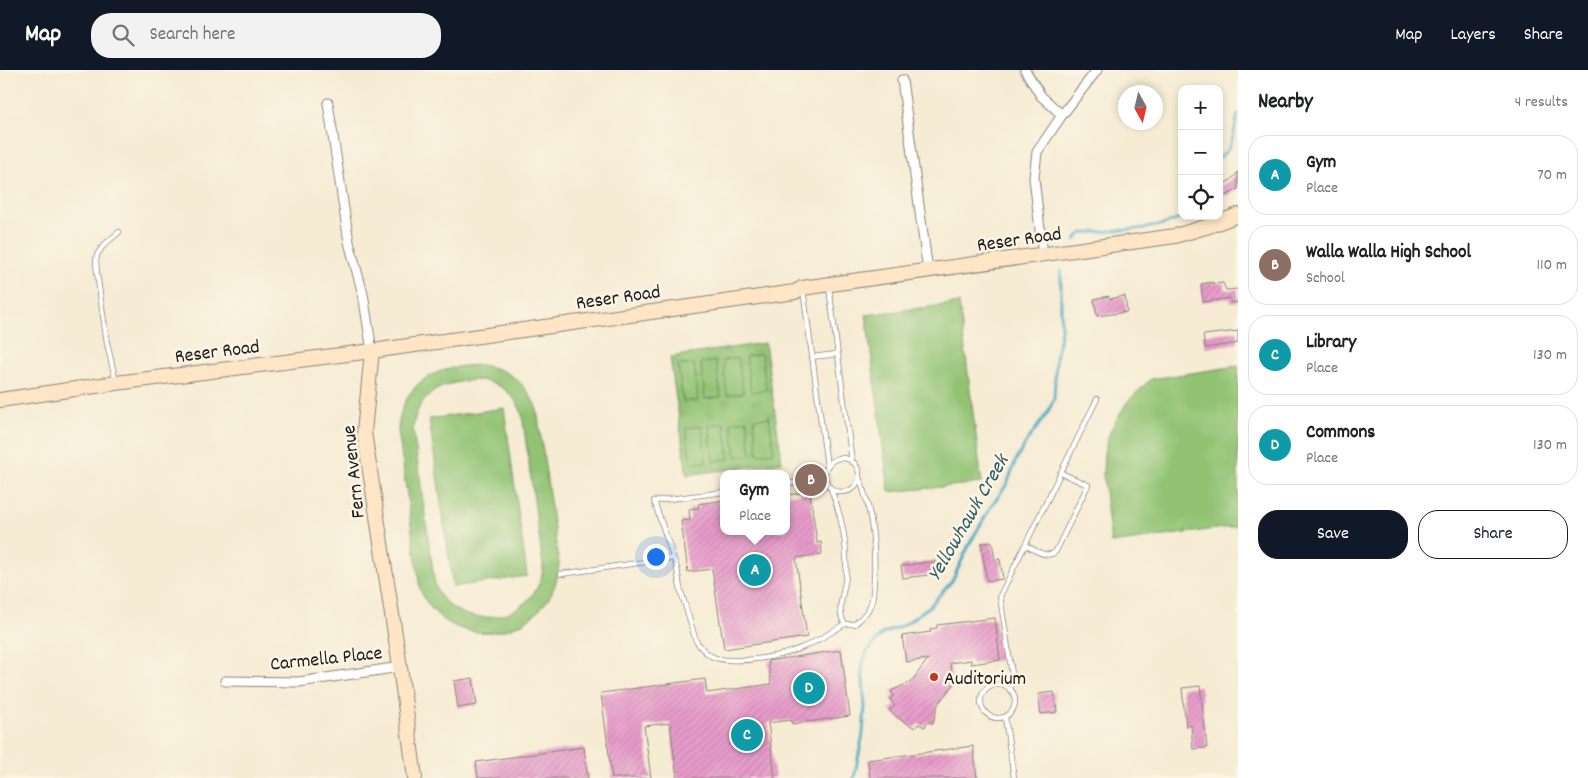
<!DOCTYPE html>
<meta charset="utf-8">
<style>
:root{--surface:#fff;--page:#f2f2f2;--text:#202124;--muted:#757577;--line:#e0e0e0;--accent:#111827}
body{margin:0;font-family:Dekko,sans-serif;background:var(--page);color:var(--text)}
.controls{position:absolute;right:15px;top:15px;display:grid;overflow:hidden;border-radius:10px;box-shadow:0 2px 8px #0003}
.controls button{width:45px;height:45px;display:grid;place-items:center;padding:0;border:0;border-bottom:1px solid var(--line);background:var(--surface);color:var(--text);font:25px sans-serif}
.compass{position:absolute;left:1118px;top:15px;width:45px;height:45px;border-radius:50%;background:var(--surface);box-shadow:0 2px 8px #0003;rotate:172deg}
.you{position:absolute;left:655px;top:486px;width:18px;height:18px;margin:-12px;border:4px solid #fff;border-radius:50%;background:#1a73e8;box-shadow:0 0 0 8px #1a73e833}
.badge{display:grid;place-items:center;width:32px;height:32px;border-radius:50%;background:var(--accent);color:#fff;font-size:16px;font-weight:700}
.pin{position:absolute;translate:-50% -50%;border:2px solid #fff;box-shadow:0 1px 5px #0006}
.popup{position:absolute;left:720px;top:400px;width:70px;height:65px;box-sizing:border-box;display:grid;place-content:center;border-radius:10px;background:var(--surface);filter:drop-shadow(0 1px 4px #0005);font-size:16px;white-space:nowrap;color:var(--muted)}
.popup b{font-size:19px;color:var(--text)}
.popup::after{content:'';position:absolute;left:50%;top:100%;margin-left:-10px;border:10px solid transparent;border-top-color:var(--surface)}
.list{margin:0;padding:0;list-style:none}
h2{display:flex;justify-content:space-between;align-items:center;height:65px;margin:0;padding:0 20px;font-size:21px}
h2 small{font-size:16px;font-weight:400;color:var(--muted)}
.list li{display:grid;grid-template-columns:32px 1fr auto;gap:15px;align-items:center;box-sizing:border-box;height:80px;margin:0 10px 10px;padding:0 10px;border:1px solid var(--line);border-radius:20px}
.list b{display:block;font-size:19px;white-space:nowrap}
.list p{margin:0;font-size:16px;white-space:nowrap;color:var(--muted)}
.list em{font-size:16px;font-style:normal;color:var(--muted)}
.actions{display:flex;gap:10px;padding:15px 20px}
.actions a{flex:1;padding:11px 0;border:1px solid var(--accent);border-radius:20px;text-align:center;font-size:18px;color:var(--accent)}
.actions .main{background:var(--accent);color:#fff}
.icon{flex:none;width:28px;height:28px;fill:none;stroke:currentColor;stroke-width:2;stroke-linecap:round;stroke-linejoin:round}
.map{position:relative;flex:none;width:1238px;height:708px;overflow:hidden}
header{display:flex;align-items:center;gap:30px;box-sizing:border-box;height:70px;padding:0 25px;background:var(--accent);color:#fff}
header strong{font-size:24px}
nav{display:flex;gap:28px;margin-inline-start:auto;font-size:18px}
.search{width:350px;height:45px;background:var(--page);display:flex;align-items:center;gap:12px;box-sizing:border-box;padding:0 18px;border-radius:20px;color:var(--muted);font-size:19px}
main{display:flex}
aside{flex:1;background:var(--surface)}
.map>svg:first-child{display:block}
.park{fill:url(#park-tufts);stroke:#567048}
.pitch{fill:#91c373;stroke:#567048;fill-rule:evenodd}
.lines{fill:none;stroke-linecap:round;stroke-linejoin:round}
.stream{stroke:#42a7c2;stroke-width:3}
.building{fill:url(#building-hatch)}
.lane-casing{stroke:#898478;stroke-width:6}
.street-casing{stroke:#898478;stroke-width:11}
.secondary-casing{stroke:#898478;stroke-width:16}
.lane{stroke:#fff;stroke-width:4.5}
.street{stroke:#fff;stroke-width:9}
.secondary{stroke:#fde5c5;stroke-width:14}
.poi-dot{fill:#c8321e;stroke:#fcf5e5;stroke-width:2}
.labels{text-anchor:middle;stroke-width:5;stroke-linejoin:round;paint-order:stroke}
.street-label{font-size:20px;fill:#1c1c1c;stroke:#fcf5e5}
.poi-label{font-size:20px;fill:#1c1c1c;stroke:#fcf5e5;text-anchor:start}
.water-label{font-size:21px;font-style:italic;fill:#2d5b67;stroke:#fcf5e5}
</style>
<header>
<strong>Map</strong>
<div class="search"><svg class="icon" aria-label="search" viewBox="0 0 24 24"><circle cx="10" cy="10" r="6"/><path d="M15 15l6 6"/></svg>Search here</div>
<nav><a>Map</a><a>Layers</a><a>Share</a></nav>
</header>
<main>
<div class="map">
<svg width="1238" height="708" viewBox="0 0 1238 708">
<defs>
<pattern id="park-tufts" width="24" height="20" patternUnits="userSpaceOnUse" patternTransform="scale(1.25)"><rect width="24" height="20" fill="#91c373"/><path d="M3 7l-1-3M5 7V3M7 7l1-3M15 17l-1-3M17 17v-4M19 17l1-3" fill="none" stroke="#7ca763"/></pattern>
<pattern id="building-hatch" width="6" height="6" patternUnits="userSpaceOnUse" patternTransform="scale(1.25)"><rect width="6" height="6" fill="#e79bca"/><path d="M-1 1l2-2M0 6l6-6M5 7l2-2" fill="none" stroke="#c685ad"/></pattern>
</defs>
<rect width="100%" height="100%" fill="#fcf5e5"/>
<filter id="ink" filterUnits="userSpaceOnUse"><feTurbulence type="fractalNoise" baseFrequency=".02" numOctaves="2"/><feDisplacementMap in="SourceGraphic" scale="10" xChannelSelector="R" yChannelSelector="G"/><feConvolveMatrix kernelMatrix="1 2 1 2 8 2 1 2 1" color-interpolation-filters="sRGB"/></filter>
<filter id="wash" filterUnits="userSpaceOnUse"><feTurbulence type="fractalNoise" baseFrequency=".0096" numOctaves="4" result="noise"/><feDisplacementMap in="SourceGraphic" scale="20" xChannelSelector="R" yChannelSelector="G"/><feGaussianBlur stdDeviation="1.12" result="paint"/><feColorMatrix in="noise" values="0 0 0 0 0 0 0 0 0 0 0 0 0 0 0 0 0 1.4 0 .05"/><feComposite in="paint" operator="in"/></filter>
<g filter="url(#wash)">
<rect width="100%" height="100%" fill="#f6ebd3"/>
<polygon class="park" points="765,273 782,392 687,405 670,287"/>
<g class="pitch">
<polygon points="959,233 982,413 889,422 866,245"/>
<polygon points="762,284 766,320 751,322 746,286"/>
<polygon points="738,288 743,323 727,325 723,290"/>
<polygon points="716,291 721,327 705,329 701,293"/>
<polygon points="694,294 698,330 683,332 678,296"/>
<path d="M480,295C508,298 528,314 537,340L559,494C555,570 448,589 420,519L398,360C402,311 436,296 480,295ZM480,310C500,313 515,324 522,344L543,495C541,552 455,568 435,515L413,359C417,321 446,311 480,310Z"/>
<polygon points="1238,296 1238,456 1111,473 1103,405 1104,383 1110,361 1127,332 1151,309"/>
<polygon points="504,338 527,506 453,517 429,349"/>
<polygon points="769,347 774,382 758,384 754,349"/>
<polygon points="747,350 751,385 736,387 731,352"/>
<polygon points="724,353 729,389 713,391 709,355"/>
<polygon points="702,356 706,392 691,394 686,358"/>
</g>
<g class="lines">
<g class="stream">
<path d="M1219,88C1235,77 1233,60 1238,44"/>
<path d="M1075,170L1082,163C1116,160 1155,162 1185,146"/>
<polyline points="854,708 863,664 865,637 862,598 866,583 882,564 904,555 930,536 952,511 970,473 990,438 1007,414 1016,390 1027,371 1048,342 1054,329 1056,289 1061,259 1061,201"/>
</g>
</g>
<g id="blocks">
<g class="building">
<polygon points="1238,102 1238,119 1226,126 1220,116 1231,110"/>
<polygon points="1213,212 1213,214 1223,213 1226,220 1238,219 1238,232 1231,233 1230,228 1203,232 1201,214"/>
<polygon points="1109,226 1109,229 1125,226 1127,242 1097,246 1094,229"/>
<polygon points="1238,261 1238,273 1205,278 1203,265"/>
<polygon points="810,422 817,473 821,472 822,484 796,488 807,567 724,579 712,499 688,502 681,451 690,450 689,439 699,438 698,434 724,430 724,461 786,461 786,425"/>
<polygon points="992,472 995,490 1000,489 1003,509 987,511 981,473"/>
<polygon points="935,491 936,504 903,508 901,496"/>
<polygon points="995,548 1000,590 971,594 971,590 950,593 954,614 938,634 933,653 927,652 925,657 918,654 915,658 901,650 889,640 895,636 890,629 894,626 891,621 911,612 928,589 906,592 902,566 931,562 930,559 937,558 937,555"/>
<polygon points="841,580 850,646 792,654 791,650 768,653 775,708 677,708 670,653 644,656 651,708 612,708 601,623 705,609 707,623 771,614 768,591"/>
<polygon points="473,608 477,635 458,638 454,611"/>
<polygon points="1200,616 1207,678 1193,679 1191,655 1186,656 1182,618"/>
<polygon points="1054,622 1057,642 1041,644 1038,624"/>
<polygon points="973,676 977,708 870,708 868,690"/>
<polygon points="584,677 588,708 478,708 476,692"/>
</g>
</g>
</g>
<g filter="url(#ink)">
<use href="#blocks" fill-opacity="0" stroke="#898478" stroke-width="1"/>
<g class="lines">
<defs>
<g id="lane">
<polyline points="829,217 852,392"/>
<polyline points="803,219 827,396"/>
<polyline points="812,287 837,284"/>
<polyline points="116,312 107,273 97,203 96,191 97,185 103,176 119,162"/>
<circle cx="842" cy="405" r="17"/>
<polyline points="786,414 825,409"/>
<path d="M831,419C842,447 848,475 846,505C845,521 835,540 845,554H855C859,550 865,545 868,540C874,531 873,520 874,510C876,473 872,441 859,407"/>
<path d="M724,422L654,431L677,498L680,518L696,571C701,578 706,584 713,587C735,595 780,587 801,578C817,572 831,562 845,554"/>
<path d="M1025,475C1035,480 1048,490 1056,481L1088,415L1061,403"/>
<polyline points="561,504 673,488"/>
<circle cx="998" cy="631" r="17"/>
<polyline points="1010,620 1012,604 1000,526 1097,329"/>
<polyline points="1005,647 1014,708"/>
</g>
<g id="street">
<polyline points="1025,0 1041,26 1062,45"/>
<polyline points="902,10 928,201"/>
<polyline points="328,33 349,172 363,224 372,281"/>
<polyline points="1043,185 1034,108 1037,82 1062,45 1097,0"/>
<polyline points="225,611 299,612 400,597"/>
</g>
<g id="secondary">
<polyline points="372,281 364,362 400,597 415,708"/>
<polyline points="0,330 116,313 372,281 795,222 802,218 1175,166 1209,156 1238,145"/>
</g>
</defs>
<use href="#lane" class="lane-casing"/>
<use href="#street" class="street-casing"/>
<use href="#secondary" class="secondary-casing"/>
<use href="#lane" class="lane"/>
<use href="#street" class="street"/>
<use href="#secondary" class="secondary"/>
</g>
</g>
<circle class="poi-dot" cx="934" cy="607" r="5"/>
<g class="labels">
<g class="street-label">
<text transform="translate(1019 168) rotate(-8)" y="7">Reser Road</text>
<text transform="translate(618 226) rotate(-8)" y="7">Reser Road</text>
<text transform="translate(217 280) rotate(-7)" y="7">Reser Road</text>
<text transform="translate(352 402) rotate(-96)" y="7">Fern Avenue</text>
<text transform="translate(326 587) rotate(-6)" y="7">Carmella Place</text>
</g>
<g class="poi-label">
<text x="944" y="614">Auditorium</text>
</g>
<g class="water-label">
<text transform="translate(967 447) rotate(-60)" y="7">Yellowhawk Creek</text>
</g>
</g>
</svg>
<div class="controls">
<button>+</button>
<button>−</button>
<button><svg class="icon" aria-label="locate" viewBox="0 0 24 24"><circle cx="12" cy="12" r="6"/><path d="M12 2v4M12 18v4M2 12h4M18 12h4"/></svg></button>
</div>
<svg class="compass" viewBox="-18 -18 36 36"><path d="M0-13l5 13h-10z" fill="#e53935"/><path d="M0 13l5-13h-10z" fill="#757577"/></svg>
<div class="you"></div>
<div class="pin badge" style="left:755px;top:500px;background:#0f9aa8">A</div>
<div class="popup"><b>Gym</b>Place</div>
<div class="pin badge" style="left:811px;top:410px;background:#8d6e63">B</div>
<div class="pin badge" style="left:747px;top:665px;background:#0f9aa8">C</div>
<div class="pin badge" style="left:809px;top:618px;background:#0f9aa8">D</div>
</div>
<aside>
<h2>Nearby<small>4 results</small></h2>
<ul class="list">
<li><span class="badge" style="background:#0f9aa8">A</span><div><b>Gym</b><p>Place</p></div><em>70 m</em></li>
<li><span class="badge" style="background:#8d6e63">B</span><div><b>Walla Walla High School</b><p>School</p></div><em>110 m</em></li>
<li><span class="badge" style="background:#0f9aa8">C</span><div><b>Library</b><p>Place</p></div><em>130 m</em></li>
<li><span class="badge" style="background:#0f9aa8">D</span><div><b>Commons</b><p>Place</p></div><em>130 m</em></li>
</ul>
<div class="actions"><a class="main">Save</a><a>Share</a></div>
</aside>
</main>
